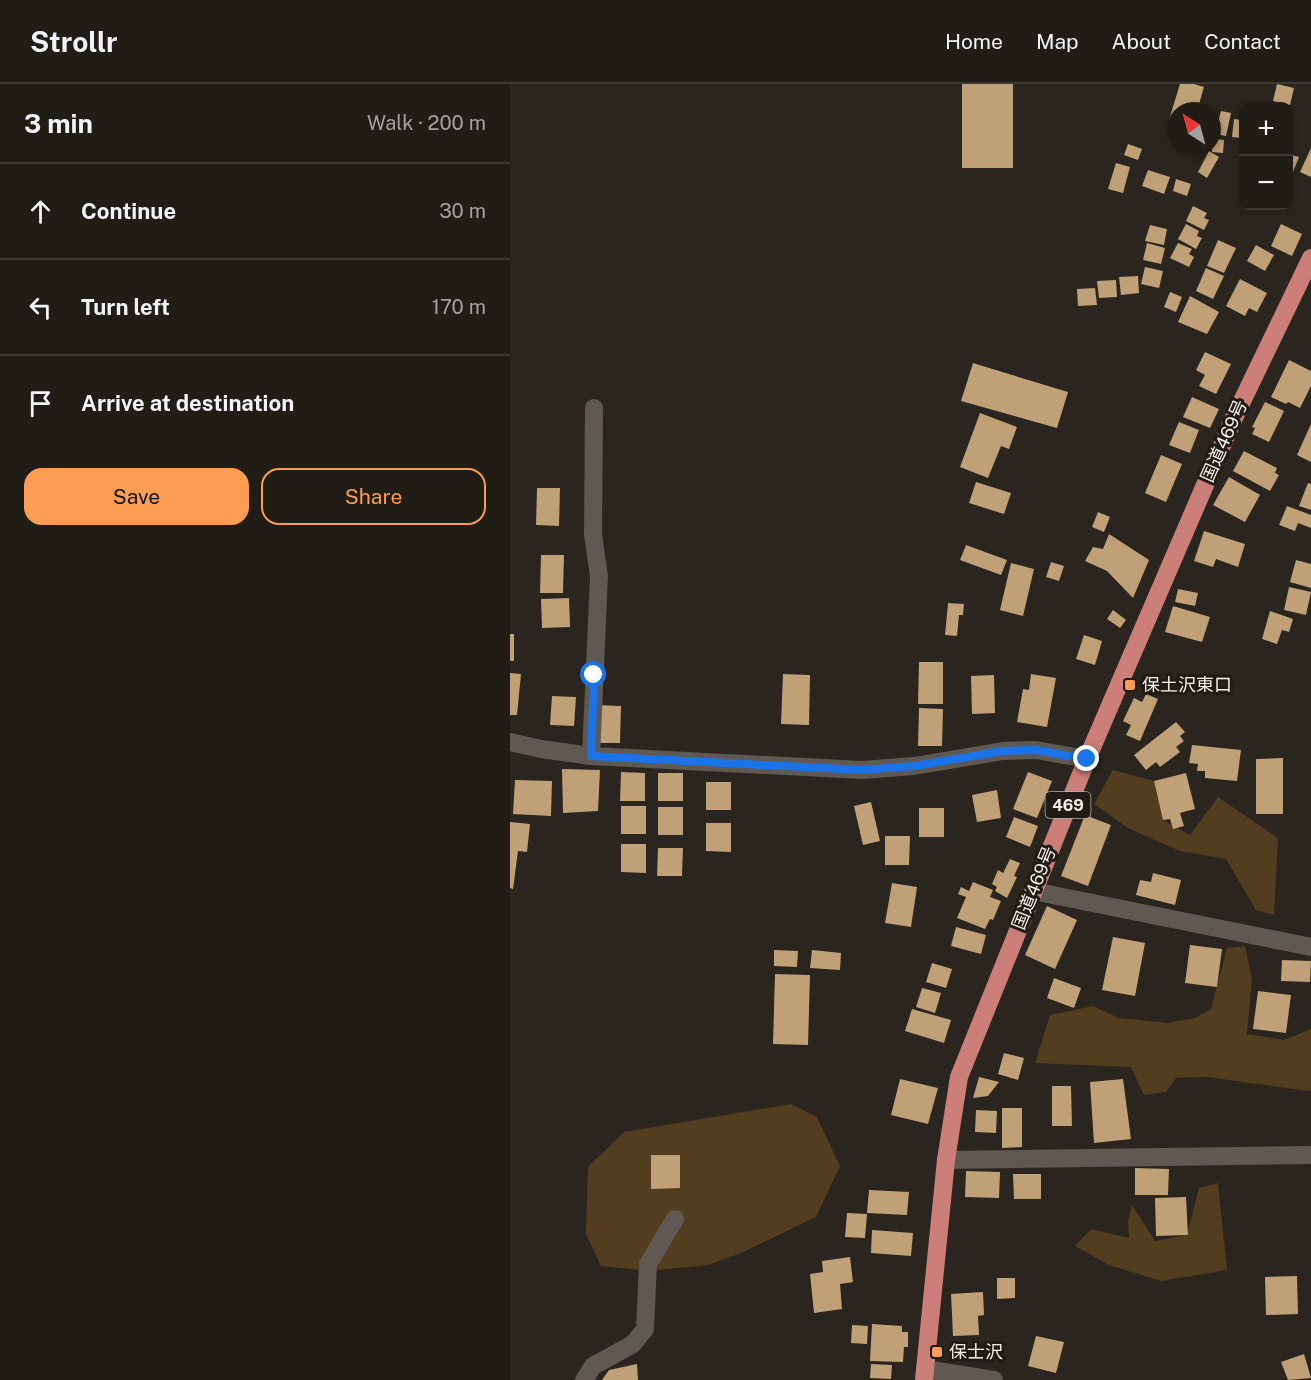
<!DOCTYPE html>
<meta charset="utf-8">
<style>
:root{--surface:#201c16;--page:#28251f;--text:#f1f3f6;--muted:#a2a1a1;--line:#3d3a35;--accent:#fc9d53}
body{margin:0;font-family:"Public Sans","Noto Sans JP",sans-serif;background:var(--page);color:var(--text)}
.controls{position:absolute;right:18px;top:18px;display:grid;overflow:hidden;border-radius:12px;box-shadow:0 3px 9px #0003}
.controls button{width:54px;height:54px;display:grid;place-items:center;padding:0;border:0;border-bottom:2px solid var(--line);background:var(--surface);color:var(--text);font:30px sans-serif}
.compass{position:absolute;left:657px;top:18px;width:54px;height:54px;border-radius:50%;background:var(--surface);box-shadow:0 3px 9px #0003;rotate:324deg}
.stop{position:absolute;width:18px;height:18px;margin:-14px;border:4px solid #1a73e8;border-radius:50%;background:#fff}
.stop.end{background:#1a73e8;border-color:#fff;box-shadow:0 2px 6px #0008}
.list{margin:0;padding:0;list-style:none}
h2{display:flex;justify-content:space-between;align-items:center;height:78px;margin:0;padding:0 24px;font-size:26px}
h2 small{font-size:20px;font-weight:400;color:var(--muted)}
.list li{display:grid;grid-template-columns:39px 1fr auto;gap:18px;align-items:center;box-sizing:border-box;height:96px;padding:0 24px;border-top:2px solid var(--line)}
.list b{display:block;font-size:22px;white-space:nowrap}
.list em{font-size:20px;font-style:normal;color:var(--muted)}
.actions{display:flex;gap:12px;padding:18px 24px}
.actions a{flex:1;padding:14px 0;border:2px solid var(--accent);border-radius:18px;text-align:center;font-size:21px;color:var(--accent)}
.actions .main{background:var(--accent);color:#111}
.icon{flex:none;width:33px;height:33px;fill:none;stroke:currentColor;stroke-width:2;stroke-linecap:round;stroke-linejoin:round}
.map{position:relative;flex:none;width:801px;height:1296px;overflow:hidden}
header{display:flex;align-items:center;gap:36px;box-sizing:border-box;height:84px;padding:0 30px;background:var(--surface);border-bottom:2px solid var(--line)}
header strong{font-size:28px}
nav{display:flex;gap:33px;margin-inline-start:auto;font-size:21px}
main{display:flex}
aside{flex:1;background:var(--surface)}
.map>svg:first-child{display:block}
.green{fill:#523d1f}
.building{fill:#c0a077}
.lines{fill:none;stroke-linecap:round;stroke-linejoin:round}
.minor{stroke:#5f5952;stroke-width:18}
.trunk{stroke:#cc7e78;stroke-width:18}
.route{stroke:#1a73e8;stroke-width:8}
.poi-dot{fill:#fc9d53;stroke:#201b15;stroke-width:2}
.labels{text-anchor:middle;stroke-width:6;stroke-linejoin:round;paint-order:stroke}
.shield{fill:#201b15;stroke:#b4afab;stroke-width:1.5}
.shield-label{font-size:16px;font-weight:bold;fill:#f3efeb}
.street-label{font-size:18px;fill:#f3efeb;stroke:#201b15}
.poi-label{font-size:18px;fill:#f3efeb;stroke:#201b15;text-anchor:start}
</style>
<header>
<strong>Strollr</strong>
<nav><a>Home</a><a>Map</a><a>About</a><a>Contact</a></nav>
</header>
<main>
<aside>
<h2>3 min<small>Walk · 200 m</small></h2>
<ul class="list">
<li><svg class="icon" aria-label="ahead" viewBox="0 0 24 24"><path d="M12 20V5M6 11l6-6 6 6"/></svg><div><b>Continue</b></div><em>30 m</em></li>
<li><svg class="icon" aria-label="left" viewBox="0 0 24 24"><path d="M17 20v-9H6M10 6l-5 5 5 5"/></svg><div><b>Turn left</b></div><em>170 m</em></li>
<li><svg class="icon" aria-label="arrive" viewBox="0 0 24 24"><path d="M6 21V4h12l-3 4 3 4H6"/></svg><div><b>Arrive at destination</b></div></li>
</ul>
<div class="actions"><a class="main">Save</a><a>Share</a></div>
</aside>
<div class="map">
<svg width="801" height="1296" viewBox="0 0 801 1296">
<rect width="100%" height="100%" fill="#2a251e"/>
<g class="green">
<polygon points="603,686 644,697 653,736 680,751 708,713 768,754 764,831 746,826 716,775 670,767 618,744 584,720"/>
<polygon points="735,862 742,895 737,950 774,956 801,945 801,1006 799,1007 697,993 666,994 656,1008 634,1011 621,983 525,979 540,931 583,922 609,934 658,939 685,934 701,925 717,864"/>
<polygon points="281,1020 307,1033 330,1082 306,1133 233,1168 198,1181 138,1187 91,1182 76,1150 78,1083 114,1048"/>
<polygon points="708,1099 717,1186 651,1197 599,1181 565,1162 581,1145 619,1154 618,1136 622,1121 645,1157 677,1151 689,1104"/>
</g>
<g class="building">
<rect x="452" y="0" width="51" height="84"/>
<polygon points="670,0 684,0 694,3 687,27 666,27 666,41 658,39"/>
<polygon points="767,0 784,4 780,21 763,17"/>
<polygon points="711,27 721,29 716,52 705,50"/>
<polygon points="724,35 733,36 730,54 722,53"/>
<polygon points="703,55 714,56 713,69 702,68"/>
<polygon points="618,60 632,65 628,76 614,71"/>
<polygon points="801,64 801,93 790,88"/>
<polygon points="699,67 709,73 697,94 688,88"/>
<polygon points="778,70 789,73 779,98 778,98"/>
<polygon points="606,79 620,83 613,109 598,105"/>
<polygon points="638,86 660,93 654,110 632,102"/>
<polygon points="666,95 681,100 677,112 663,107"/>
<polygon points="683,122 697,129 694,134 699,136 694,146 676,137"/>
<polygon points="676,140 689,147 687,152 692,154 686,165 668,155"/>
<polygon points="771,140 792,150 782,172 761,162"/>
<polygon points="640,141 657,145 654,161 635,157"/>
<polygon points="708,156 726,164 714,189 697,182"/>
<polygon points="637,159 655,164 651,180 633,176"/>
<polygon points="668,159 682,165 679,170 684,173 679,183 660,174"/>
<polygon points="746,161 764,171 755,187 737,177"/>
<polygon points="635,183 653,187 649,204 631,200"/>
<polygon points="696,184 714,192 703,215 686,207"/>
<polygon points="628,192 629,209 611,211 609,193"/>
<polygon points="730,195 757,209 747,228 739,224 735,232 716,222"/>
<polygon points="606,196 607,213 589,214 587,197"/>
<polygon points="585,204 587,221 568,222 567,205"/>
<polygon points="660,208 672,213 666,228 654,223"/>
<polygon points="680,212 709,228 697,250 668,238"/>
<polygon points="695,268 721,280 706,310 689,302 695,291 686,286"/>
<polygon points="779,276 801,287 801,302 790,324 778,318 776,320 761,313"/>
<polygon points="463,279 558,308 547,344 451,317"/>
<polygon points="682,313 709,325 700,344 673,333"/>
<polygon points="755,318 774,327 759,358 742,350 745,344 742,343"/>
<polygon points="470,329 507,343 499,365 491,362 478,394 450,383"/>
<polygon points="669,338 689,346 680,369 659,361"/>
<polygon points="801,340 801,378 787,371"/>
<polygon points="734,367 767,384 765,389 769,391 760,407 723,387"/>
<polygon points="651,371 672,380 656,418 635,409"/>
<polygon points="719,393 750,411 735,438 703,421"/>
<polygon points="466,398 501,409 494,430 459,419"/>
<polygon points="798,399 801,400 801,426 789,422"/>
<polygon points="27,404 50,404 49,442 26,441"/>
<polygon points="777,422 801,431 801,444 788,439 785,447 769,441"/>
<polygon points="588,428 600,433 594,448 582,443"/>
<polygon points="694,447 735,460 728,483 706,475 703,483 684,477"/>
<polygon points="599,450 639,476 623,514 597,487 575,477 583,463 593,465"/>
<polygon points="456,461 497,476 491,491 450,476"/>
<polygon points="31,471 54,471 53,509 30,509"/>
<polygon points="786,476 801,480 801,504 780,498"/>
<polygon points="541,478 554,482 549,497 536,493"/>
<polygon points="501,479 524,485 513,532 490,526"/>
<polygon points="779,503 801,508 796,531 774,526"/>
<polygon points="668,505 688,509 685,522 665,518"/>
<polygon points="59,514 60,543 32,544 31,515"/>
<polygon points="438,519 454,520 453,531 449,531 447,552 435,551"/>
<polygon points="663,522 700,533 692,558 655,548"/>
<polygon points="603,526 616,536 610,544 597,535"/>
<polygon points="760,527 783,535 779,548 772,546 767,560 752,555"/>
<rect x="0" y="550" width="4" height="27"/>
<polygon points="574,551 592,557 585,581 566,575"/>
<polygon points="409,578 433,578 433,620 408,620"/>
<polygon points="0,589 11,590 7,631 0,631"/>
<polygon points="273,590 300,591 299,641 271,640"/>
<polygon points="521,590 546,594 537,643 507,638 513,605 519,606"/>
<polygon points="484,591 485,629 462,630 461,592"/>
<polygon points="636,610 648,615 630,657 616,651 621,641 613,637 624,614 632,618"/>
<polygon points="42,612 66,613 64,642 40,641"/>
<polygon points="88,621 111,622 110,659 87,659"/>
<polygon points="409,624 433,625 432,662 408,662"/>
<polygon points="666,638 675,648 670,652 674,657 666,663 670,668 650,683 646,678 636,686 624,671"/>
<polygon points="682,661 731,666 727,697 695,694 695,687 687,687 688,680 679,679"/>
<polygon points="773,674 773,730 746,730 746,675"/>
<polygon points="52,685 90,686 88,727 53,729"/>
<polygon points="111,688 135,689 135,717 110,717"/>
<polygon points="518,688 542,697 527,734 503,725"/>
<rect x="148" y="689" width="25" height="28"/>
<polygon points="676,689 685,725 670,729 674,742 663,745 660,735 653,736 644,697"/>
<polygon points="5,696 42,697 41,732 3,730"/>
<rect x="196" y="698" width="25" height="28"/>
<polygon points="487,706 491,734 467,738 462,711"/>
<polygon points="361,718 370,757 353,761 344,722"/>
<rect x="111" y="722" width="25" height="28"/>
<rect x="148" y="723" width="25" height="28"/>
<rect x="409" y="724" width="25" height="29"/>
<polygon points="575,731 601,741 578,802 551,792"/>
<polygon points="504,733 528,742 520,763 496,753"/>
<polygon points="0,738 20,740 17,768 8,767 3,805 0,804"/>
<polygon points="196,739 221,739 221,768 196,767"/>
<polygon points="375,752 400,752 399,781 375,781"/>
<polygon points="111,760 136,760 136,789 111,788"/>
<polygon points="148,764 173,764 172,792 147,792"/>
<polygon points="500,775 510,779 504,792 507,793 497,814 485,807 487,803 482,800 488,786 493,789"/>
<polygon points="643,789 671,796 665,821 626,811 630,796 641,798"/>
<polygon points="463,798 483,806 480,813 491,817 483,836 480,835 475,845 447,834 456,813 448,810 451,803 459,807"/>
<polygon points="382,799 407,803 401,843 375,839"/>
<polygon points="537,822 567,836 545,885 515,871"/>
<polygon points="446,843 476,851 471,870 441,862"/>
<polygon points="603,853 635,859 625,912 592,906"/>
<polygon points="680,861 712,865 707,903 675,899"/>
<polygon points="264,866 288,867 287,883 264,882"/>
<polygon points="302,866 331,869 330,886 300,884"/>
<polygon points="772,876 801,877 800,898 771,897"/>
<polygon points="422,879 442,885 436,904 416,898"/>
<polygon points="265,890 300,891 298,961 263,960"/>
<polygon points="544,894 571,904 564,924 537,914"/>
<polygon points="412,904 431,909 425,929 406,923"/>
<polygon points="748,907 781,911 776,949 743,945"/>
<polygon points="402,925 441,936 434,959 395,947"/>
<polygon points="494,969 514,974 508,996 488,990"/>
<polygon points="469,993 489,998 478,1012 463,1014"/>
<polygon points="390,995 428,1004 418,1040 381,1031"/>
<polygon points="613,995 621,1055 584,1059 580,998"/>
<polygon points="542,1002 561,1002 562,1042 542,1042"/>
<polygon points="492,1024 512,1024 512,1063 492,1064"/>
<polygon points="466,1026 487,1027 486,1049 465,1048"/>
<polygon points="141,1071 170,1071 170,1104 141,1105"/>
<polygon points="625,1084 659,1085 658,1111 625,1111"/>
<polygon points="456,1087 490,1088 489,1114 455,1113"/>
<polygon points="503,1090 531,1090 531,1115 504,1115"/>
<polygon points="359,1106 399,1108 397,1131 357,1129"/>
<polygon points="676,1113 678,1151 646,1152 645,1114"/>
<polygon points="337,1129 357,1130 355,1154 335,1153"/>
<polygon points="362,1146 403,1149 401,1172 361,1169"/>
<polygon points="340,1173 343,1198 330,1200 332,1225 304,1229 300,1190 313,1188 312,1177"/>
<polygon points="787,1192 788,1230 756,1231 755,1193"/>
<polygon points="487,1194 505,1194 505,1214 487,1215"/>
<polygon points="473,1208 474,1231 468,1232 469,1251 443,1252 441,1210"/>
<polygon points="362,1240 392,1242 392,1248 398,1248 398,1263 394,1263 393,1278 360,1277"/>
<polygon points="342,1241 358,1242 357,1260 341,1259"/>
<polygon points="526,1252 554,1258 546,1289 518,1282"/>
<polygon points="794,1270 801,1294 778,1296 771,1278"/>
<polygon points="127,1280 128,1296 92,1296 99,1286"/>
<polygon points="361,1280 382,1281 381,1295 360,1294"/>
</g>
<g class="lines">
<g class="minor">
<polyline points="0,658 31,665 81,672 352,686 404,682 493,667 526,666 577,675"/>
<polyline points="81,672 89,492 83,450 84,324"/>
<polyline points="523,807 801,863"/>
<polyline points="436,1076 801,1071"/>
<polyline points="415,1285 484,1296"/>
<polyline points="74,1296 83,1282 123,1260 135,1245 138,1180 165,1135"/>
</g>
<polyline class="trunk" points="414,1296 436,1076 449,993 577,675 723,336 801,174"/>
</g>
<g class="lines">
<polyline class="route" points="84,591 81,672 352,686 404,682 493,667 526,666 577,675"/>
</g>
<g class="poi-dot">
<rect x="614" y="595" width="12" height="12" rx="3"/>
<rect x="421" y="1262" width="12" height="12" rx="3"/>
</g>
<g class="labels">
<rect class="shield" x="535.5" y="708" width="45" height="26" rx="4.5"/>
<g class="shield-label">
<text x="558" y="727">469</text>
</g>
<g class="street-label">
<text transform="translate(714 357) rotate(-66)" y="6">国道469号</text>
<text transform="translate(524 804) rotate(-68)" y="6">国道469号</text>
</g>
<g class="poi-label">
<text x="632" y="607">保土沢東口</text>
<text x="439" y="1274">保士沢</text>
</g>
</g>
</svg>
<div class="controls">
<button>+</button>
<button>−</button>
</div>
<svg class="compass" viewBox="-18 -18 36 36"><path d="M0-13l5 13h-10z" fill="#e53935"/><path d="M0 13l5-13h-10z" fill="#a2a1a1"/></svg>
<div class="stop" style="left:84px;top:591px"></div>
<div class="stop end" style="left:577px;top:675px"></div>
</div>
</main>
